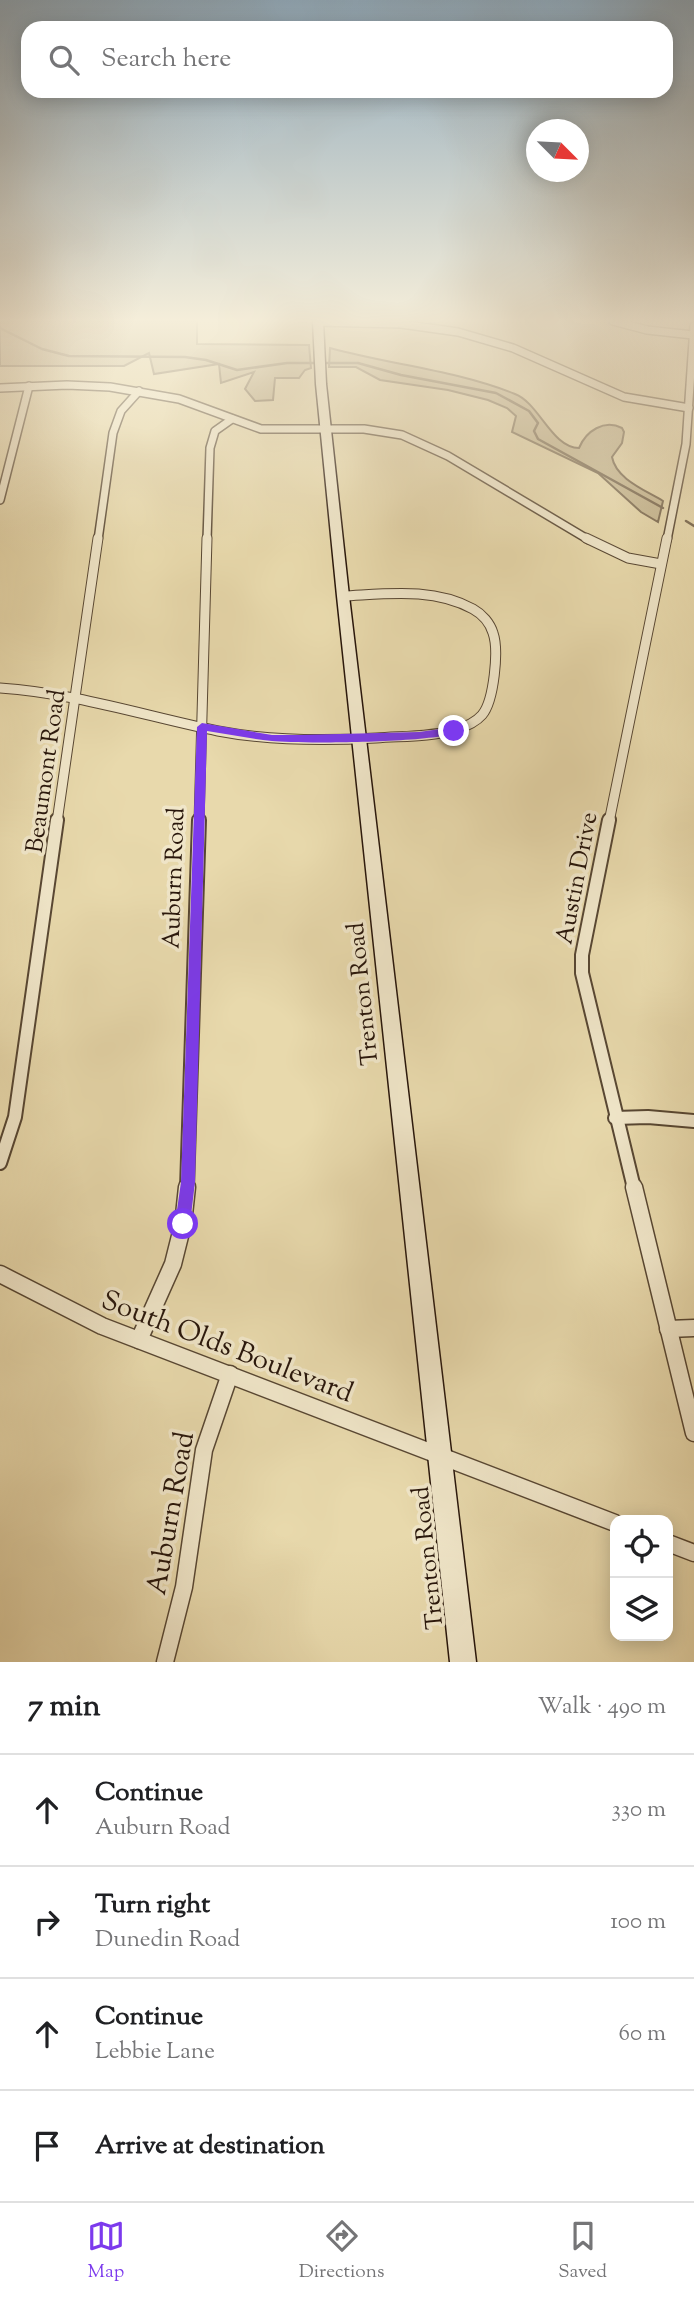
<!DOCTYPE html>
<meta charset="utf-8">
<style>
:root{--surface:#fff;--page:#f6f6f6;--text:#202124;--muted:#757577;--line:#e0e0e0;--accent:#7c3aed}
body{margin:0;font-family:"Sorts Mill Goudy",serif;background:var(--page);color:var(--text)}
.controls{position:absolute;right:21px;bottom:21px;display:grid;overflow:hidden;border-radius:14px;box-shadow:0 4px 18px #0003}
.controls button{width:63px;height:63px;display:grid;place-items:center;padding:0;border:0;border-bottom:2px solid var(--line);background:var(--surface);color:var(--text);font:35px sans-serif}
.compass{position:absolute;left:526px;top:119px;width:63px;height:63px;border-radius:50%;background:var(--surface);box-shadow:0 4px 18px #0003;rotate:114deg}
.stop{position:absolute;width:21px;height:21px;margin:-16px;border:5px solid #7c3aed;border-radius:50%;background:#fff}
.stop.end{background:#7c3aed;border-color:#fff;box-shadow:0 2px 7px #0008}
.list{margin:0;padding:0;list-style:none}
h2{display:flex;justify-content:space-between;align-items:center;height:91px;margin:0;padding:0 28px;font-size:30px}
h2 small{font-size:23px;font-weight:400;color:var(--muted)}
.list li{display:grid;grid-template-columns:46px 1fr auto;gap:21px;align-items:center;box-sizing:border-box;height:112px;padding:0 28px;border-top:2px solid var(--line)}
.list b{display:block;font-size:26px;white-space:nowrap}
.list p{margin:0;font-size:23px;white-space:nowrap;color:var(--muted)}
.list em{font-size:23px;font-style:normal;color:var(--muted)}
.icon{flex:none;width:38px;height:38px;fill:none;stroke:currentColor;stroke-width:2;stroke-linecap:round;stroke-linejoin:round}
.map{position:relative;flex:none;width:694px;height:1662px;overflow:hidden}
.search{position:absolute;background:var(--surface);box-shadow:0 4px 18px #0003;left:21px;right:21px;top:21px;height:77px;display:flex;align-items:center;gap:18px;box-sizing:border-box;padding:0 24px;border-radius:21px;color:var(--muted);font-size:26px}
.sheet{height:539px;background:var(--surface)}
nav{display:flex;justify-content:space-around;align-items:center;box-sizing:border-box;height:98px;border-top:2px solid var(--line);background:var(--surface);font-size:19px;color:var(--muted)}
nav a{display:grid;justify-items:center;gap:4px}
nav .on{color:var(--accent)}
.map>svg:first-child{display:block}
.green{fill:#c7b891;stroke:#78674e;stroke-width:2}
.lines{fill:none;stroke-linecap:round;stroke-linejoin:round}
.stream{stroke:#74634b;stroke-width:2.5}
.minor-far3-casing{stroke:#584733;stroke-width:10}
.minor-far2-casing{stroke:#584733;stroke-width:11}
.minor-far1-casing{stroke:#584733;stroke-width:16}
.minor-casing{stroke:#584733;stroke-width:19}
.secondary-casing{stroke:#28160b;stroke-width:3}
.minor-far3{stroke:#f0e6c9;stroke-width:7}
.minor-far2{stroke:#f0e6c9;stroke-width:9}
.minor-far1{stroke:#f0e6c9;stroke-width:12}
.minor{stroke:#f0e6c9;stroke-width:16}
.secondary{fill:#f0e6c9;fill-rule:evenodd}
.route{fill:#7c3aed}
.labels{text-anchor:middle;stroke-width:7;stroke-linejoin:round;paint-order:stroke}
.street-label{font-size:24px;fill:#28160b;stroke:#f0e6c9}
.near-street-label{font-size:28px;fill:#28160b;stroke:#f0e6c9}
</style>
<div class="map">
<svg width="694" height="1662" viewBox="0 0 694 1662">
<rect width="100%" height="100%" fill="#e8d9ac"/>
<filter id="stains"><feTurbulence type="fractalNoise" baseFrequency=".00286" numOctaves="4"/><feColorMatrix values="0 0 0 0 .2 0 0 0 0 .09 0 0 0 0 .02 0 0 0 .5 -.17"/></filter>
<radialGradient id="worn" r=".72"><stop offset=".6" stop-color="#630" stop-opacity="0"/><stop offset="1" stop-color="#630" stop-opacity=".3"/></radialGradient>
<g class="green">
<polygon points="0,321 197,321 197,344 309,345 311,368 305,370 299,378 275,378 273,400 255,401 245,389 254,372 221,383 219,364 154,374 149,353 124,366 0,366"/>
<path d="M330,348C392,365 455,370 515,394C539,403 552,448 579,448C586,431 604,419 622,428L624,432L622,443L612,457C616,479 645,490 663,501L658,522L641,512L598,473L512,432L516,416L507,408L488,400L448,390L380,380L356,367H329Z"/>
</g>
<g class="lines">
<g class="stream">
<polyline points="0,328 42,349 69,356 185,357 206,360 237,370 287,363 358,363 401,375 496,393 529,411 538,423 534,431 538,439 663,508"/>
<polyline points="686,521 694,526"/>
</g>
<defs>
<g id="minor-far3">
<polyline points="613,321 647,330 693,335"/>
<polyline points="318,322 401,324 458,332 513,348 624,397 689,408"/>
<polyline points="0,388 67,385 110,387 179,399 261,429 364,429 402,435 448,456 589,540"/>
<polyline points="0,500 29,386"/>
<polyline points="98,540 113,433 121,411 139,391"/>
<polyline points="207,540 210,448 215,431 232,419"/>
<polyline points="667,540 686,444 694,326"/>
</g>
<g id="minor-far2">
<polyline points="586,538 628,558 661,564"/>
<path d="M0,688C75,693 145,716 218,731C270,741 323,741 376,738C402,736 430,737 455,730C465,727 475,723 482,715C494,701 499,650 493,633C490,623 482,614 473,609C433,587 386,594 343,596"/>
<polyline points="57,822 98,538"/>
<polyline points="199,822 207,538"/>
<polyline points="609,822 667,538"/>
</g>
<g id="minor-far1">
<polyline points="609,820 582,955 582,973 634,1188"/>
<polyline points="615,1118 648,1117 694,1121"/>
<polyline points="0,1163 15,1117 57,820"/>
<polyline points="187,1188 199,820"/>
</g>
<g id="minor">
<polyline points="634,1187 694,1433"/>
<polyline points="0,1274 102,1326 615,1523"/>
<polyline points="668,1329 694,1328"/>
<polyline points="139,1340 173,1264 183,1224 187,1187"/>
<polyline points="668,1543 694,1553"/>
<polyline points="165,1662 184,1587 204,1450 230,1374"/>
</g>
<polygon id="secondary" points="313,321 323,321 326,384 349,596 476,1662 450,1662 337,596 316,384"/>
</defs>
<use href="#minor-far3" class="minor-far3-casing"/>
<use href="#minor-far2" class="minor-far2-casing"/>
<use href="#minor-far1" class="minor-far1-casing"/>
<use href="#minor" class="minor-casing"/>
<use href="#secondary" class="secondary-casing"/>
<use href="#minor-far3" class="minor-far3"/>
<use href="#minor-far2" class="minor-far2"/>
<use href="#minor-far1" class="minor-far1"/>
<use href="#minor" class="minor"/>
<use href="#secondary" class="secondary"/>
</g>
<linearGradient id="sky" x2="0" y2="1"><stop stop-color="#8ea8ba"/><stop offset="0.58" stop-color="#f5eeda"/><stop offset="1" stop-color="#f5eeda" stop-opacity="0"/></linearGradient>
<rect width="694" height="553" fill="url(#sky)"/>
<path class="route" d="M202,723L272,735H300L419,732L454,727L460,731C443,743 299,744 272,741C250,739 229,734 207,731L195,1182L190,1224L188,1229L183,1231L177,1229L175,1224L181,1182L197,727Z"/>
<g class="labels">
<g class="street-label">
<text transform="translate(45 771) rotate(-82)" y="8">Beaumont Road</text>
<text transform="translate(173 878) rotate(-88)" y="8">Auburn Road</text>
<text transform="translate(576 878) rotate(-79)" y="8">Austin Drive</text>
<text transform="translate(362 994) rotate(-96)" y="8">Trenton Road</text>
<text transform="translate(427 1558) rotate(-96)" y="8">Trenton Road</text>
</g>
<g class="near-street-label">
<text transform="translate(228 1345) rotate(21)" y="10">South Olds Boulevard</text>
<text transform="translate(169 1513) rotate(-80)" y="10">Auburn Road</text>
</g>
</g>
<rect width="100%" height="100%" filter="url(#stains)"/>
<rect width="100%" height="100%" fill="url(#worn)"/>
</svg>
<div class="controls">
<button><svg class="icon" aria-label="locate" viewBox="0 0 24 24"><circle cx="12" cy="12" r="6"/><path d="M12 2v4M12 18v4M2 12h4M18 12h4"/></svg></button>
<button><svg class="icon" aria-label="layers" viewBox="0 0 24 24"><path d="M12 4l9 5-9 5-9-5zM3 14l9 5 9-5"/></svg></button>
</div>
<svg class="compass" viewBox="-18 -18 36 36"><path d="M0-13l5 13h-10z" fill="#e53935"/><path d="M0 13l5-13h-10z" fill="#757577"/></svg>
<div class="stop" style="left:183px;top:1224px"></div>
<div class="stop end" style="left:454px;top:731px"></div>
<div class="search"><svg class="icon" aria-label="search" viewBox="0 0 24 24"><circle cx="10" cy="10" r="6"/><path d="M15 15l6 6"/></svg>Search here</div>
</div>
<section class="sheet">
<h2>7 min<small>Walk · 490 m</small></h2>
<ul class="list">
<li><svg class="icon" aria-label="ahead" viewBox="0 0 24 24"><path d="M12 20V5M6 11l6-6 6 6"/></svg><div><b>Continue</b><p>Auburn Road</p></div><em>330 m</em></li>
<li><svg class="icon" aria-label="right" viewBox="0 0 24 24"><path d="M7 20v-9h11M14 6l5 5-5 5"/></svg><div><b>Turn right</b><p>Dunedin Road</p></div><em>100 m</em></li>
<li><svg class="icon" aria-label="ahead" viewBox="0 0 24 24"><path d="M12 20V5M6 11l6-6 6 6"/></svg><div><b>Continue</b><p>Lebbie Lane</p></div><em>60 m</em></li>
<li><svg class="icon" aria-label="arrive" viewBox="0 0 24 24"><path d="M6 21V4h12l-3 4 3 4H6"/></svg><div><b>Arrive at destination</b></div></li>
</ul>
</section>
<nav>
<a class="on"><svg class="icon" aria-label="map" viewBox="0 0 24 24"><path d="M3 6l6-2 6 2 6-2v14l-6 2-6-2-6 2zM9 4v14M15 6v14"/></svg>Map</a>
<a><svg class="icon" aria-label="directions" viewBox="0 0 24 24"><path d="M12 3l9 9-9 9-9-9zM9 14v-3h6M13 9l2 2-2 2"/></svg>Directions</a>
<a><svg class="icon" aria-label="saved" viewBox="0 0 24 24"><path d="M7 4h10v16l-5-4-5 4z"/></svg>Saved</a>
</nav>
